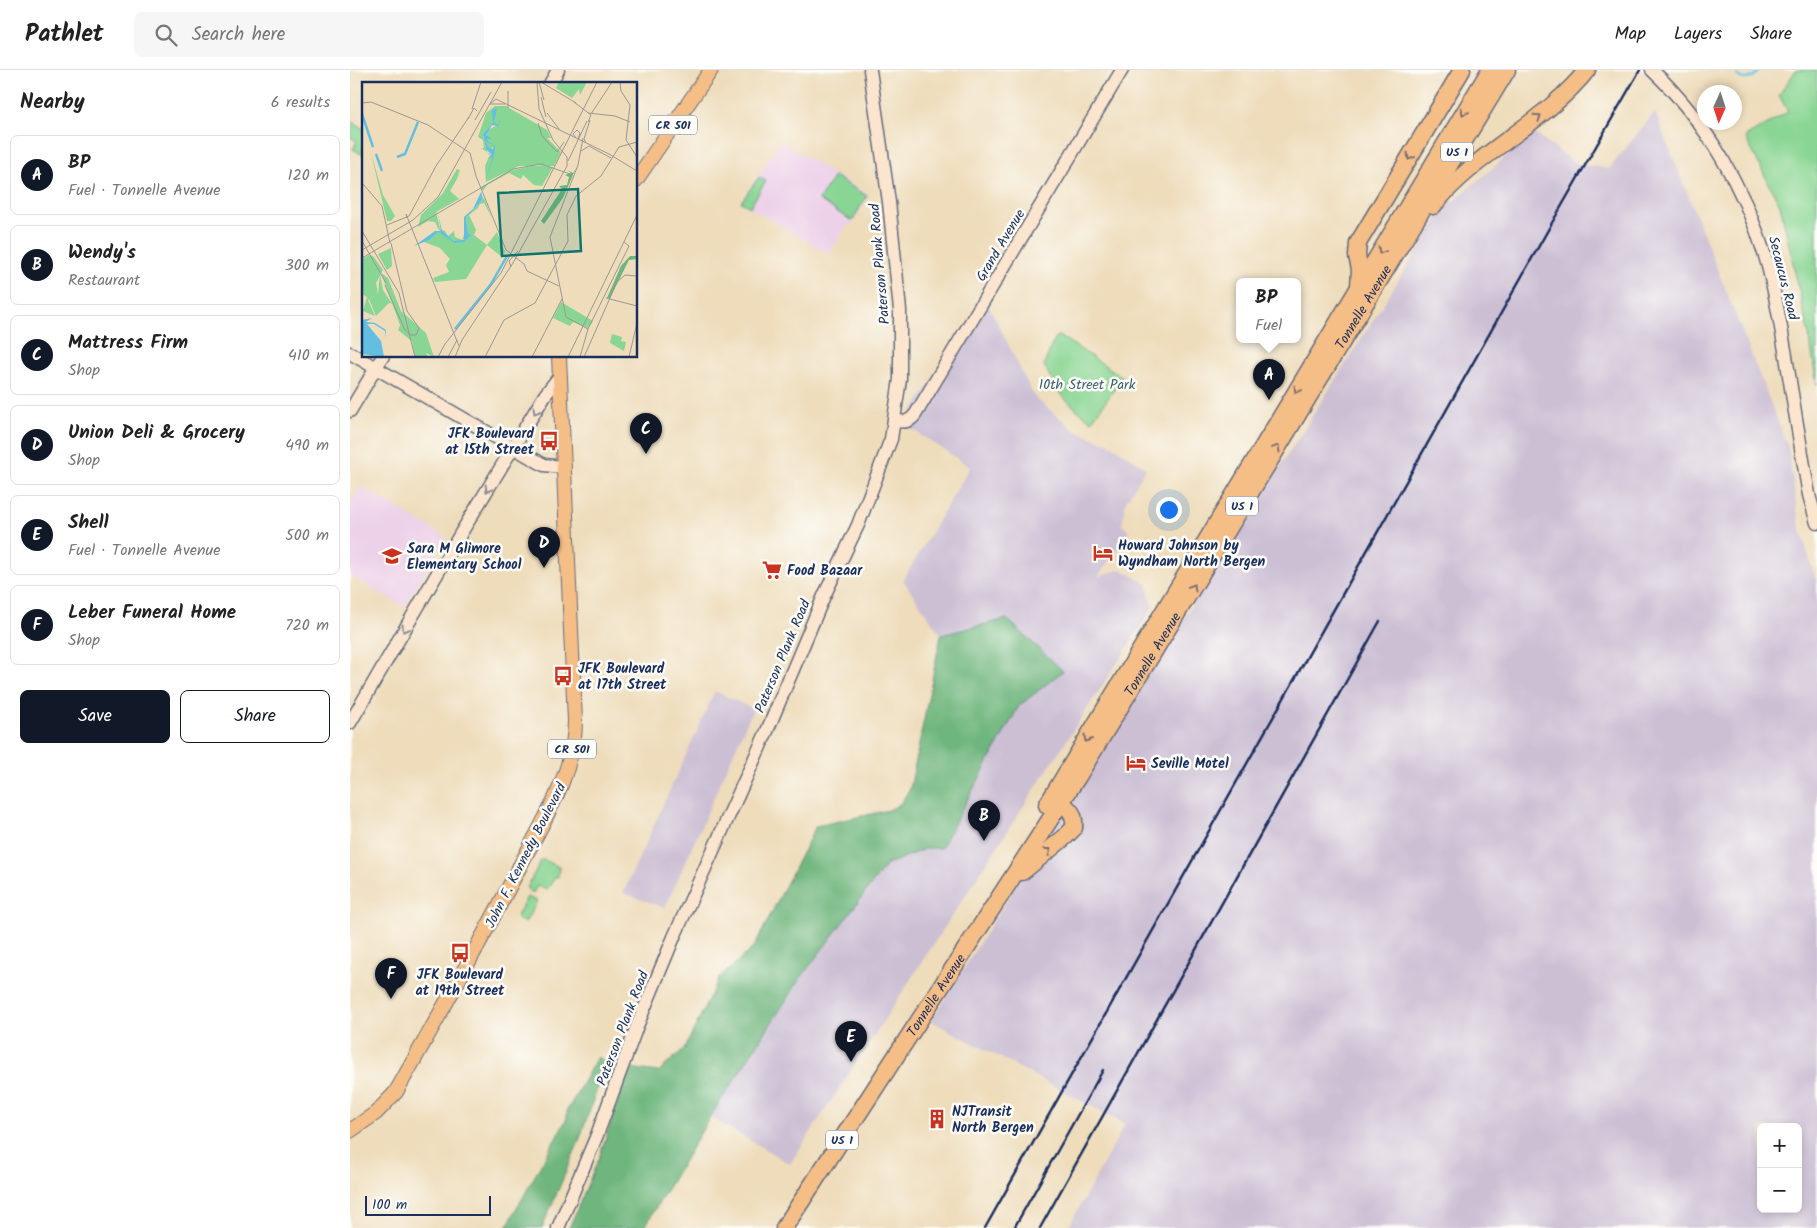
<!DOCTYPE html>
<meta charset="utf-8">
<style>
:root{--surface:#fff;--page:#f6f6f6;--text:#222;--muted:#767676;--line:#e0e0e0;--accent:#111827}
body{margin:0;font-family:Kalam,sans-serif;background:var(--page);color:var(--text)}
.controls{position:absolute;right:15px;bottom:15px;display:grid;overflow:hidden;border-radius:8px;box-shadow:0 2px 8px #0003}
.controls button{width:45px;height:45px;display:grid;place-items:center;padding:0;border:0;border-bottom:1px solid var(--line);background:var(--surface);color:var(--text);font:25px sans-serif}
.compass{position:absolute;left:1347px;top:15px;width:45px;height:45px;border-radius:50%;background:var(--surface);box-shadow:0 2px 8px #0003;rotate:183deg}
.scale{position:absolute;left:15px;bottom:12px;width:126px;box-sizing:border-box;padding-left:5px;border:2px solid #1b2f5e;border-top:0;font-size:14px;line-height:18px;white-space:nowrap;color:#1b2f5e;-webkit-text-stroke:4px #fdfcf7;paint-order:stroke}
.you{position:absolute;left:818px;top:439px;width:18px;height:18px;margin:-12px;border:4px solid #fff;border-radius:50%;background:#1a73e8;box-shadow:0 0 0 8px #1a73e833}
.badge{display:grid;place-items:center;width:32px;height:32px;border-radius:50%;background:var(--accent);color:#fff;font-size:16px;font-weight:700}
.pin{position:absolute;translate:-50% -41px;filter:drop-shadow(0 1px 2px #0008)}
.pin::after{content:'';position:absolute;top:26px;width:18px;height:15px;background:inherit;clip-path:polygon(0 0,100% 0,50% 100%)}
.popup{position:absolute;left:886px;top:208px;width:65px;height:65px;box-sizing:border-box;display:grid;place-content:center;border-radius:8px;background:var(--surface);filter:drop-shadow(0 1px 4px #0005);font-size:16px;white-space:nowrap;color:var(--muted)}
.popup b{font-size:19px;color:var(--text)}
.popup::after{content:'';position:absolute;left:50%;top:100%;margin-left:-10px;border:10px solid transparent;border-top-color:var(--surface)}
.list{margin:0;padding:0;list-style:none}
h2{display:flex;justify-content:space-between;align-items:center;height:65px;margin:0;padding:0 20px;font-size:21px}
h2 small{font-size:16px;font-weight:400;color:var(--muted)}
.list li{display:grid;grid-template-columns:32px 1fr auto;gap:15px;align-items:center;box-sizing:border-box;height:80px;margin:0 10px 10px;padding:0 10px;border:1px solid var(--line);border-radius:8px}
.list b{display:block;font-size:19px;white-space:nowrap}
.list p{margin:0;font-size:16px;white-space:nowrap;color:var(--muted)}
.list em{font-size:16px;font-style:normal;color:var(--muted)}
.actions{display:flex;gap:10px;padding:15px 20px}
.actions a{flex:1;padding:11px 0;border:1px solid var(--accent);border-radius:8px;text-align:center;font-size:18px;color:var(--accent)}
.actions .main{background:var(--accent);color:#fff}
.icon{flex:none;width:28px;height:28px;fill:none;stroke:currentColor;stroke-width:2;stroke-linecap:round;stroke-linejoin:round}
.map{position:relative;flex:none;width:1467px;height:1158px;overflow:hidden}
header{display:flex;align-items:center;gap:30px;box-sizing:border-box;height:70px;padding:0 25px;background:var(--surface);border-bottom:1px solid var(--line)}
header strong{font-size:24px}
nav{display:flex;gap:28px;margin-inline-start:auto;font-size:18px}
.search{width:350px;height:45px;background:var(--page);display:flex;align-items:center;gap:12px;box-sizing:border-box;padding:0 18px;border-radius:8px;color:var(--muted);font-size:19px}
main{display:flex}
aside{flex:1;background:var(--surface)}
.map>svg:first-child{display:block}
.built{fill:#edd1e9}
.industrial{fill:#ccbfd4;fill-rule:evenodd}
.green{fill:#89d593;stroke:#528278}
.forest{fill:#6eb67d;stroke:#44726e}
.lines{fill:none;stroke-linecap:round;stroke-linejoin:round}
.stream{stroke:#63bfe1;stroke-width:2.5}
.secondary-casing{stroke:#656c7e;stroke-width:15}
.primary-casing{stroke:#656c7e;stroke-width:16}
.highway-casing{stroke:#656c7e;stroke-width:19}
.secondary{stroke:#fbe5cf;stroke-width:12}
.primary{stroke:#f6be87;stroke-width:14}
.highway{stroke:#f6be87;stroke-width:16}
.rail{stroke:#1b2f5e;stroke-width:2.5}
.oneway{stroke:#7e6f70}
.oneway2{stroke:#8b8a96}
.labels{text-anchor:middle;stroke-width:5;stroke-linejoin:round;paint-order:stroke}
.shield{fill:#fdfcf7;stroke:#5f6c8c;stroke-width:1}
.shield-label{font-size:12px;font-weight:bold;fill:#1b2f5e}
.street-label{font-size:14px;fill:#1b2f5e;stroke:#fdfcf7}
.park-label{font-size:14px;fill:#3c616e;stroke:#fdfcf7}
.poi-label{font-size:14px;font-weight:bold;fill:#1b2f5e;stroke:#fdfcf7;text-anchor:start}
.inset-river{fill:none;stroke:#63bfe1;stroke-width:2.5}
.inset-road{fill:none;stroke:#9a9795;stroke-width:1}
.view{fill:#0f766e;fill-opacity:0.15;stroke:#0f766e;stroke-width:2.5}
.inset-edge{fill:none;stroke:#1b2f5e;stroke-width:2.5}
</style>
<header>
<strong>Pathlet</strong>
<div class="search"><svg class="icon" aria-label="search" viewBox="0 0 24 24"><circle cx="10" cy="10" r="6"/><path d="M15 15l6 6"/></svg>Search here</div>
<nav><a>Map</a><a>Layers</a><a>Share</a></nav>
</header>
<main>
<aside>
<h2>Nearby<small>6 results</small></h2>
<ul class="list">
<li><span class="badge">A</span><div><b>BP</b><p>Fuel · Tonnelle Avenue</p></div><em>120 m</em></li>
<li><span class="badge">B</span><div><b>Wendy's</b><p>Restaurant</p></div><em>300 m</em></li>
<li><span class="badge">C</span><div><b>Mattress Firm</b><p>Shop</p></div><em>410 m</em></li>
<li><span class="badge">D</span><div><b>Union Deli &amp; Grocery</b><p>Shop</p></div><em>490 m</em></li>
<li><span class="badge">E</span><div><b>Shell</b><p>Fuel · Tonnelle Avenue</p></div><em>500 m</em></li>
<li><span class="badge">F</span><div><b>Leber Funeral Home</b><p>Shop</p></div><em>720 m</em></li>
</ul>
<div class="actions"><a class="main">Save</a><a>Share</a></div>
</aside>
<div class="map">
<svg width="1467" height="1158" viewBox="0 0 1467 1158">
<rect width="100%" height="100%" fill="#fdfcf7"/>
<filter id="ink" filterUnits="userSpaceOnUse"><feTurbulence type="fractalNoise" baseFrequency=".02" numOctaves="2"/><feDisplacementMap in="SourceGraphic" scale="10" xChannelSelector="R" yChannelSelector="G"/><feConvolveMatrix kernelMatrix="1 2 1 2 8 2 1 2 1" color-interpolation-filters="sRGB"/></filter>
<filter id="wash" filterUnits="userSpaceOnUse"><feTurbulence type="fractalNoise" baseFrequency=".0096" numOctaves="4" result="noise"/><feDisplacementMap in="SourceGraphic" scale="20" xChannelSelector="R" yChannelSelector="G"/><feGaussianBlur stdDeviation="1.12" result="paint"/><feColorMatrix in="noise" values="0 0 0 0 0 0 0 0 0 0 0 0 0 0 0 0 0 1.4 0 .05"/><feComposite in="paint" operator="in"/></filter>
<g filter="url(#wash)">
<rect width="100%" height="100%" fill="#eedcba"/>
<g class="built">
<polygon points="431,72 519,125 501,155 498,154 479,184 390,132"/>
<polygon points="11,417 96,467 54,537 0,506 0,434"/>
</g>
<g class="industrial">
<path d="M1305,42L1438,377L1449,453L1467,515V1158H718L775,1054L581,951L759,666L1093,140L1184,63L1225,93L1259,99ZM1411,1057H1448V1139H1411Z"/>
<polygon points="635,228 685,328 726,361 762,375 796,398 776,431 772,455 779,461 748,507 771,499 797,514 803,538 440,1094 360,1047 452,906 536,795 577,778 591,778 669,636 713,601 657,549 591,565 553,510 620,397 560,358 562,342"/>
<polygon points="365,621 403,639 315,838 273,823"/>
</g>
<g class="green">
<polygon points="1446,0 1467,0 1467,315 1459,265 1430,135 1395,67 1438,42 1429,25"/>
<polygon points="0,51 14,59 13,85 3,79 7,71 0,67"/>
<polygon points="484,106 517,126 502,151 469,130"/>
<polygon points="409,107 416,111 400,137 391,132"/>
<path d="M708,265L773,307L742,351C716,332 708,324 694,295L702,275Z"/>
<polygon points="191,790 195,790 209,797 208,807 206,806 197,820 187,816 183,823 178,820 178,816"/>
<polygon points="177,827 187,831 175,853 166,848"/>
</g>
<g class="forest">
<polygon points="657,549 713,601 669,636 591,778 577,778 536,795 452,906 360,1047 294,1158 219,1158 249,1088 279,998 308,1002 335,978 369,908 404,877 466,756 539,740 550,734 560,719 591,565"/>
<polygon points="247,987 256,992 229,1071 192,1158 156,1158 217,1048 217,1041"/>
</g>
<g class="lines">
<g class="stream">
<polyline points="1388,1 1390,0"/>
<path d="M1387,5C1394,13 1404,8 1409,0"/>
</g>
</g>
</g>
<g filter="url(#ink)">
<g class="lines">
<defs>
<g id="secondary">
<path d="M1302,0C1355,50 1394,117 1415,186C1425,218 1430,253 1436,286C1443,332 1451,378 1459,425L1467,453"/>
<polyline points="200,14 208,0"/>
<polyline points="0,283 194,395 213,397"/>
<polyline points="0,341 33,286"/>
<path d="M545,350C554,353 559,352 565,345L772,0"/>
<polyline points="0,653 111,463 195,325 210,306"/>
<polyline points="208,1158 247,1065 287,956 324,867 417,661 474,526 508,455 541,369 550,309 550,240 539,132 520,0"/>
</g>
<g id="primary">
<polyline points="286,110 361,0"/>
<path d="M0,1061L26,1043L46,1022C88,947 131,872 170,796C193,751 225,703 225,651L209,286"/>
</g>
<g id="highway">
<path d="M1083,136C1127,81 1194,54 1237,0"/>
<polyline points="1009,216 1010,199 1007,186 1008,173 1112,0"/>
<polyline points="697,735 1140,0"/>
<path d="M672,802L715,767L724,758C726,741 716,736 704,728"/>
<path id="s1" d="M434,1158L727,708L1157,0"/>
</g>
</defs>
<use href="#secondary" class="secondary-casing"/>
<use href="#primary" class="primary-casing"/>
<use href="#highway" class="highway-casing"/>
<use href="#secondary" class="secondary"/>
<use href="#primary" class="primary"/>
<use href="#highway" class="highway"/>
<g class="rail">
<polyline points="635,1158 1203,151 1290,0"/>
<polyline points="664,1158 753,1000"/>
<polyline points="690,1158 1030,551"/>
</g>
</g>
<defs><path id="oneway-chevron" d="M-2-3.5L2.5 0L-2 3.5" fill="none" stroke-width="1.6" stroke-linecap="round" stroke-linejoin="round" transform="scale(1.25)"/></defs>
<g class="oneway">
<use href="#oneway-chevron" transform="translate(1114 42) rotate(121)"/>
<use href="#oneway-chevron" transform="translate(1188 47) rotate(-35)"/>
<use href="#oneway-chevron" transform="translate(1060 87) rotate(121)"/>
<use href="#oneway-chevron" transform="translate(1031 181) rotate(121)"/>
<use href="#oneway-chevron" transform="translate(947 320) rotate(121)"/>
<use href="#oneway-chevron" transform="translate(927 378) rotate(-59)"/>
<use href="#oneway-chevron" transform="translate(843 517) rotate(-59)"/>
<use href="#oneway-chevron" transform="translate(737 669) rotate(121)"/>
<use href="#oneway-chevron" transform="translate(698 781) rotate(-38)"/>
</g>
<g class="oneway2">
<use href="#oneway-chevron" transform="translate(186 341) rotate(121)"/>
<use href="#oneway-chevron" transform="translate(138 419) rotate(122)"/>
<use href="#oneway-chevron" transform="translate(55 559) rotate(121)"/>
</g>
</g>
<defs>
<symbol id="bus-bare" viewBox="-9 -9 18 18"><path d="M-5-6H5V4H4V6H2V4H-2V6H-4V4H-5ZM-3.5-4V0h7V-4ZM-3.5 1.2v1.5H-2V1.2ZM2 1.2v1.5H3.5V1.2Z" fill="#c8321e" stroke="#fdfcf7" stroke-width="2.5" paint-order="stroke"/></symbol>
<symbol id="hotel-bare" viewBox="-9 -9 18 18"><path d="M-6-4.5h1.5V1H6V5H4.5V3h-9V5H-6ZM-4 0a1.8 1.8 0 1 1 3.6 0ZM.5 0V-2.5h3Q6-2.5 6 0Z" fill="#c8321e" stroke="#fdfcf7" stroke-width="2.5" paint-order="stroke"/></symbol>
<symbol id="school-bare" viewBox="-9 -9 18 18"><path d="M0-5L7-2L0 1L-7-2ZM-4 1L0 2.5L4 1V4Q0 6-4 4Z" fill="#c8321e" stroke="#fdfcf7" stroke-width="2.5" paint-order="stroke"/></symbol>
<symbol id="supermarket-bare" viewBox="-9 -9 18 18"><path d="M-6-5.5h2.5l.6 2H6L4.5 2H-2.5L-4.4-4H-6ZM-1.5 3.2a1.3 1.3 0 1 0 .1 0ZM3 3.2a1.3 1.3 0 1 0 .1 0Z" fill="#c8321e" stroke="#fdfcf7" stroke-width="2.5" paint-order="stroke"/></symbol>
<symbol id="building-bare" viewBox="-9 -9 18 18"><path d="M-4-6H4V6H1V3H-1V6H-4ZM-2.5-4.3h1.7v1.8h-1.7ZM.8-4.3h1.7v1.8H.8ZM-2.5-1h1.7V.8h-1.7ZM.8-1h1.7V.8H.8Z" fill="#c8321e" stroke="#fdfcf7" stroke-width="2.5" paint-order="stroke"/></symbol>
</defs>
<g fill-rule="evenodd">
<use href="#bus-bare" x="185" y="357" width="28" height="28"/>
<use href="#hotel-bare" x="739" y="469" width="28" height="28"/>
<use href="#school-bare" x="28" y="472" width="28" height="28"/>
<use href="#supermarket-bare" x="408" y="486" width="28" height="28"/>
<use href="#bus-bare" x="199" y="592" width="28" height="28"/>
<use href="#hotel-bare" x="772" y="679" width="28" height="28"/>
<use href="#bus-bare" x="96" y="869" width="28" height="28"/>
<use href="#building-bare" x="573" y="1035" width="28" height="28"/>
</g>
<g class="labels">
<g class="shield">
<rect x="299" y="45.5" width="48" height="19" rx="4"/>
<rect x="1091" y="72.5" width="32" height="19" rx="4"/>
<rect x="876" y="426.5" width="32" height="19" rx="4"/>
<rect x="198" y="669.5" width="48" height="19" rx="4"/>
<rect x="476" y="1060.5" width="32" height="19" rx="4"/>
</g>
<g class="shield-label">
<text x="323" y="59">CR 501</text>
<text x="1107" y="86">US 1</text>
<text x="892" y="440">US 1</text>
<text x="222" y="683">CR 501</text>
<text x="492" y="1074">US 1</text>
</g>
<g class="street-label">
<text transform="translate(650 175) rotate(-59)" y="5">Grand Avenue</text>
<text transform="translate(529 194) rotate(-95)" y="5">Paterson Plank Road</text>
<text transform="translate(1434 208) rotate(76)" y="5">Secaucus Road</text>
<text dy="5" stroke="none"><textPath href="#s1" startOffset="1088">Tonnelle Avenue</textPath></text>
<text dy="5" stroke="none"><textPath href="#s1" startOffset="682">Tonnelle Avenue</textPath></text>
<text transform="translate(432 586) rotate(-67)" y="5">Paterson Plank Road</text>
<text transform="translate(175 785) rotate(-63)" y="5">John F. Kennedy Boulevard</text>
<text dy="5" stroke="none"><textPath href="#s1" startOffset="278">Tonnelle Avenue</textPath></text>
<text transform="translate(272 958) rotate(-69)" y="5">Paterson Plank Road</text>
</g>
<g class="park-label">
<text x="737" y="319">10th Street Park</text>
</g>
<g class="poi-label">
<text x="184" y="368" text-anchor="end">JFK Boulevard<tspan x="184" dy="16">at 15th Street</tspan></text>
<text x="768" y="480">Howard Johnson by<tspan x="768" dy="16">Wyndham North Bergen</tspan></text>
<text x="57" y="483">Sara M Glimore<tspan x="57" dy="16">Elementary School</tspan></text>
<text x="437" y="505">Food Bazaar</text>
<text x="228" y="603">JFK Boulevard<tspan x="228" dy="16">at 17th Street</tspan></text>
<text x="801" y="698">Seville Motel</text>
<text x="110" y="909" text-anchor="middle">JFK Boulevard<tspan x="110" dy="16">at 19th Street</tspan></text>
<text x="602" y="1046">NJTransit<tspan x="602" dy="16">North Bergen</tspan></text>
</g>
</g>
<g transform="translate(12 12)">
<rect width="275" height="275" fill="#eedcba"/>
<path d="M197,0L222,1L225,0L218,13L217,7L210,16L194,6ZM133,24H144L185,48L189,56H185L199,70L192,84H157L124,100L123,84L128,72L119,66H122L121,58L116,55L124,31ZM133,26L132,40L135,43L126,48L124,54L127,57L124,55L123,60L128,68L132,64L131,76V68L130,74L128,75L124,67L121,52L131,40ZM9,71L21,113L33,134L29,139H25ZM174,83L191,85L180,104L172,103L161,93L159,97L147,91L125,103L121,109L119,105L147,89ZM95,87L98,88L95,97L88,109L97,117L74,130L78,147L83,149L86,154L92,149L93,155L100,158L102,153V158L94,160L77,148L73,140L66,139L56,145L59,133L81,111ZM122,116L130,136L122,121L118,122L116,126L107,133L114,148L112,153L125,163L135,150L143,170L140,175L125,163L104,197L73,200L71,196L87,190L84,183L88,177L78,166L62,160L76,150L95,161L108,154L115,158L106,151L104,136ZM29,166L30,184L25,188L16,172ZM7,173L11,174L21,188L14,201L16,212L6,218L13,234L1,229L5,215L0,212V177ZM19,191L26,196L39,229L64,251L72,275L64,271L66,275H53L50,260L52,261L36,248L38,243ZM18,192L21,208L30,222L27,221L14,234L7,217L16,212ZM199,220L231,239L226,246L211,240L208,244L191,236ZM250,252L260,255L259,259L264,260L262,269L248,261Z" fill="#89d593" fill-rule="evenodd"/>
<path d="M214,86L201,116L182,142L179,139L200,107L197,104L205,103L207,95L203,93L209,91L205,88L211,91ZM268,174H275V177L267,178L248,216H245L259,184Z" fill="#6eb67d"/>
<path d="M135,26L132,40L136,43L139,36L137,42V44L130,43L124,53L130,57H124L131,63L123,59L127,66L131,67L132,61L133,65L132,74L123,98L131,74L127,77L129,72L124,67L121,52L131,40L130,28ZM119,110L121,117L104,136L106,151L115,158L108,154L102,160L93,161L76,150L67,158L52,164L73,149H79L76,132L80,149L92,159L102,158V135L111,127ZM10,236L4,240L13,241L24,248L23,256V249L12,242H5L19,259L22,275L0,272V238Z" fill="#63bfe1"/>
<path class="inset-river" d="M0,32L11,65M14,72L20,89M35,75L43,72L56,40M93,247L129,202L145,174"/>
<path class="inset-road" d="M177,0L182,18M179,0L214,21M258,0L259,9L268,23L264,58L275,75M146,9V26M179,15L184,35M212,20L229,33L226,40M0,21L9,20L66,43L108,71L114,94L144,168L162,182L165,189L197,204M143,22H128L134,17L247,72L275,89M110,27L119,0M185,31L197,47M226,31L253,34L268,40M229,32L250,0M106,37L112,26L115,29M113,38L129,10M176,41L180,54L195,70L202,60M214,56L211,52L215,48L218,51L216,57M221,56L216,83L188,155L204,235L226,247M224,61L222,57L228,38M219,69L227,64L249,76M206,79L225,39M0,101L20,124L28,161M45,136L44,132L97,264M25,143L47,134L74,84L107,35M0,149L37,211L53,275M0,159L24,201M0,168L51,138L76,115L140,0M0,176L151,87L179,82L208,92M149,185L147,179L156,169M23,203L42,246L48,253H54L57,246L45,229L29,161M244,216L275,224M76,275L83,262L139,191L235,0M86,275L95,258M93,275L100,258L151,181L205,84V75L191,58L177,27L175,0M123,275L142,238L173,221L206,159L205,133L214,114L239,94L257,65L275,60M170,275L200,217M206,275L275,133M218,275L226,247L267,164L262,160M222,275L255,200L263,193L275,194M267,275L275,241"/>
<path class="view" d="M216,107L219,169L140,174L136,111Z"/>
<rect width="275" height="275" class="inset-edge"/>
</g>
</svg>
<div class="controls">
<button>+</button>
<button>−</button>
</div>
<svg class="compass" viewBox="-18 -18 36 36"><path d="M0-13l5 13h-10z" fill="#e53935"/><path d="M0 13l5-13h-10z" fill="#767676"/></svg>
<div class="scale">100 m</div>
<div class="you"></div>
<div class="pin badge" style="left:919px;top:330px">A</div>
<div class="popup"><b>BP</b>Fuel</div>
<div class="pin badge" style="left:634px;top:771px">B</div>
<div class="pin badge" style="left:296px;top:384px">C</div>
<div class="pin badge" style="left:194px;top:498px">D</div>
<div class="pin badge" style="left:501px;top:992px">E</div>
<div class="pin badge" style="left:41px;top:929px">F</div>
</div>
</main>
